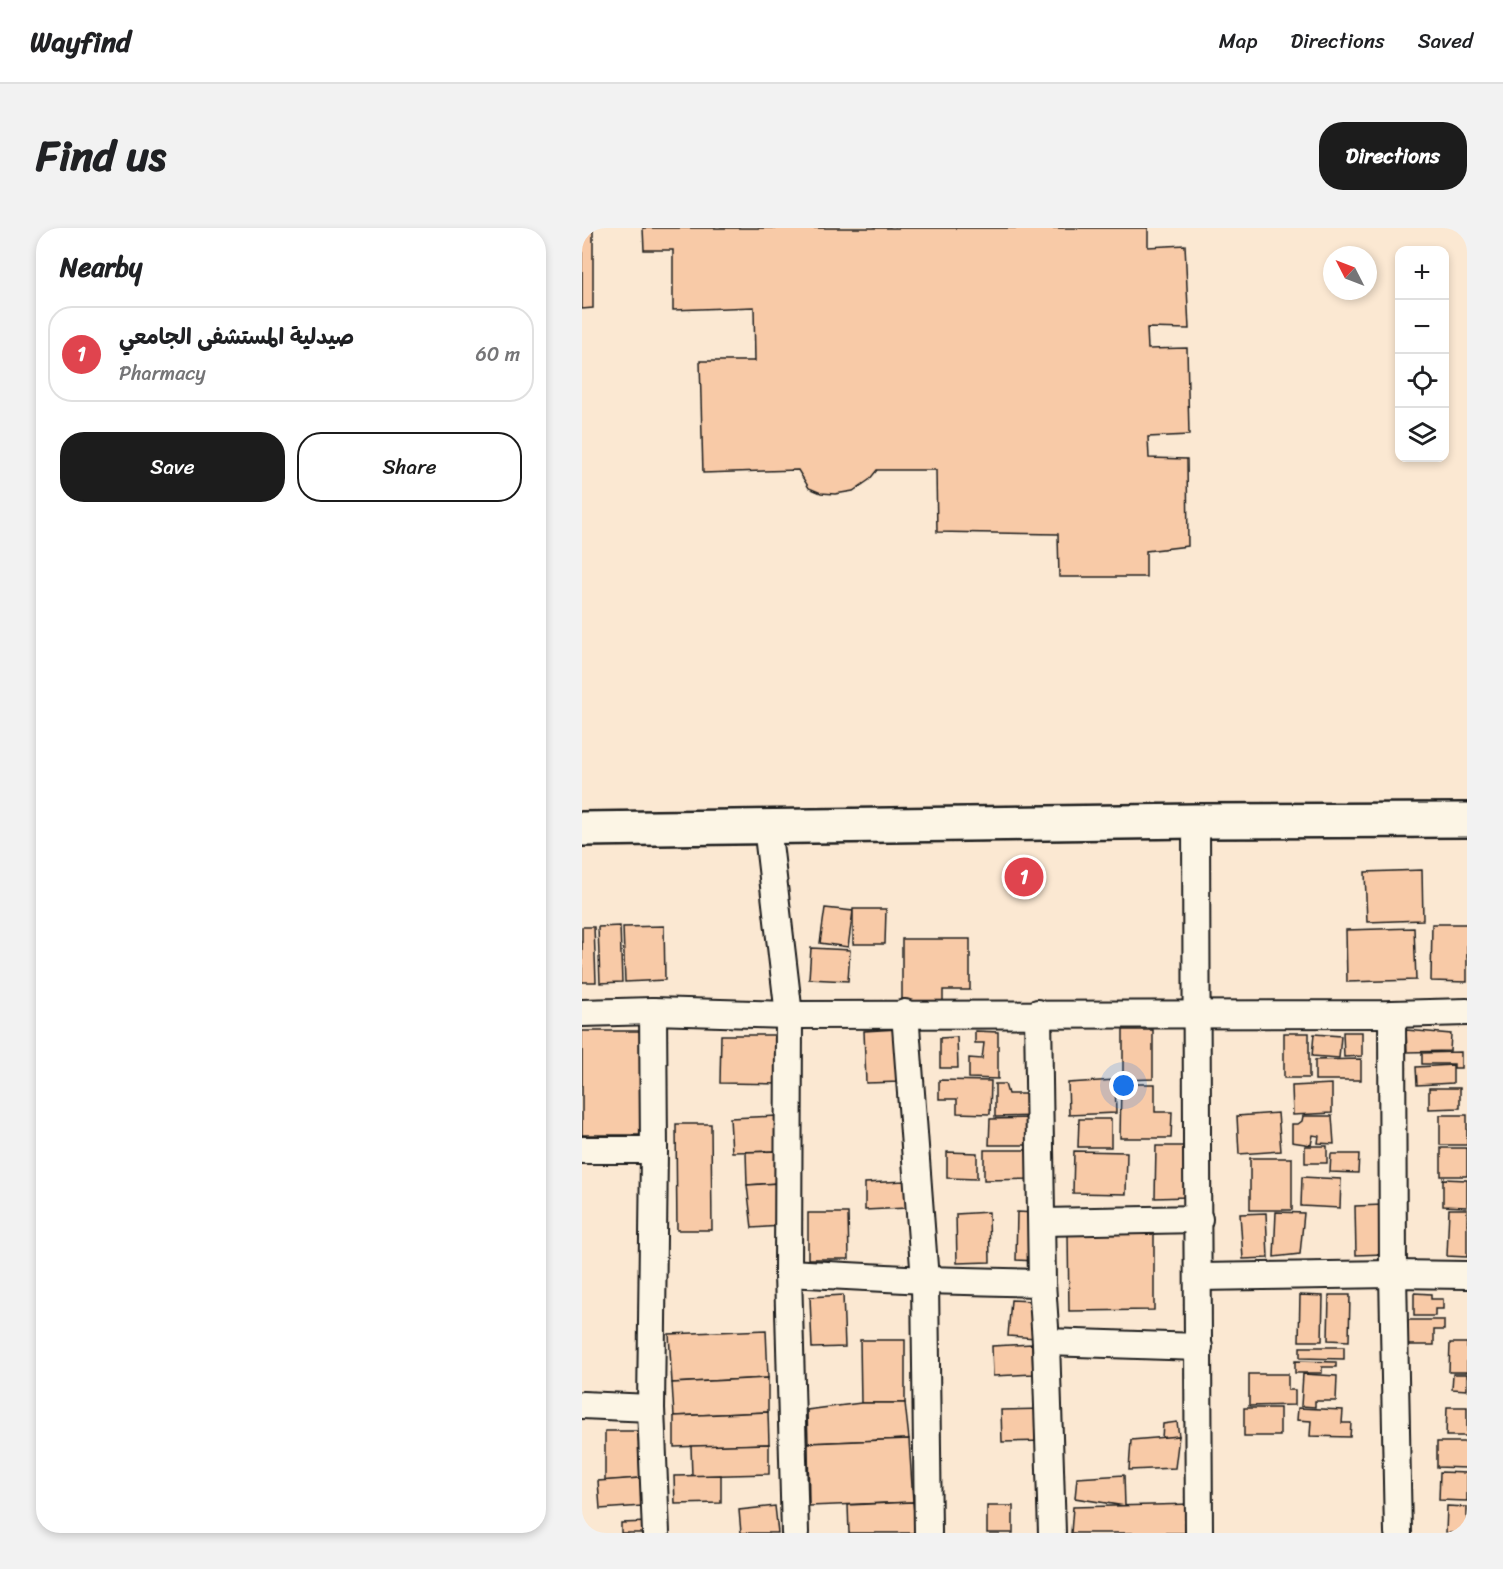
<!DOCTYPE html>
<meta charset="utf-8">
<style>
:root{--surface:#fff;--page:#f2f2f2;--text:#202124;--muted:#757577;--line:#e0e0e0;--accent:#1c1c1c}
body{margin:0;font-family:Sriracha,"Playpen Sans Arabic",sans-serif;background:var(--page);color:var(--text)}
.controls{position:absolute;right:18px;top:18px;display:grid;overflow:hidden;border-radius:12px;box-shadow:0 3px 9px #0003}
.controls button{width:54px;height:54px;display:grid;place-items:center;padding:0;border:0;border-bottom:2px solid var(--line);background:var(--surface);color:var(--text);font:30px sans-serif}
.compass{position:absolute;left:741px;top:18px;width:54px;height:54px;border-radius:50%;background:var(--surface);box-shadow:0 3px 9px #0003;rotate:312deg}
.you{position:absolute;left:542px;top:858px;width:21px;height:21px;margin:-15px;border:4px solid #fff;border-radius:50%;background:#1a73e8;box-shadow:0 0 0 9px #1a73e833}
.badge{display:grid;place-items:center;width:39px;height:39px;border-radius:50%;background:var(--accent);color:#fff;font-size:20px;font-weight:700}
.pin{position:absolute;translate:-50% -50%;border:3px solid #fff;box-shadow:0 2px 6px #0006}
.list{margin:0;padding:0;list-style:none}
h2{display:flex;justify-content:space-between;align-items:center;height:78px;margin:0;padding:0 24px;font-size:26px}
h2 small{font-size:20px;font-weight:400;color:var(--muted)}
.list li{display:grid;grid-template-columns:39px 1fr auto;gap:18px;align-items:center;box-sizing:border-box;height:96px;margin:0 12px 12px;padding:0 12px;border:2px solid var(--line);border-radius:24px}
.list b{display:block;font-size:22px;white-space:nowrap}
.list p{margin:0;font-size:20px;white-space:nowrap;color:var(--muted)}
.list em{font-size:20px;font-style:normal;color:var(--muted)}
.actions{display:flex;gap:12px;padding:18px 24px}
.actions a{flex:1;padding:14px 0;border:2px solid var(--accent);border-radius:24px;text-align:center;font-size:21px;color:var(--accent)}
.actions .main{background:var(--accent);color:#fff}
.icon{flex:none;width:33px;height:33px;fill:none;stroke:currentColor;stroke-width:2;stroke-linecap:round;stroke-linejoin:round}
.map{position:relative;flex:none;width:885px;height:1305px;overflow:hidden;border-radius:24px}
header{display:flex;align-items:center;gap:36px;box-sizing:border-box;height:84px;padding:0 30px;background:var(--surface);border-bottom:2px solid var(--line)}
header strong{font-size:28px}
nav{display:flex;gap:33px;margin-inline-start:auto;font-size:21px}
.intro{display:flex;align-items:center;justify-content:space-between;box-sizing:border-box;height:144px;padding:0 36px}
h1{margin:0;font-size:42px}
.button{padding:15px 27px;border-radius:24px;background:var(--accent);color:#fff;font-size:21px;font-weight:700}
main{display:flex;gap:36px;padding:0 36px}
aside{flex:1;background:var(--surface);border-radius:24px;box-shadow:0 3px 9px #0003}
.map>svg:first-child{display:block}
.building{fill:#f8caa7;stroke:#1c1c1c;stroke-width:1.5}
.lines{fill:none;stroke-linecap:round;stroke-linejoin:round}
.minor-casing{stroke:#1c1c1c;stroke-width:30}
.tertiary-casing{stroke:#1c1c1c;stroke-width:38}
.minor{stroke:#fcf5e5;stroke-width:26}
.tertiary{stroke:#fcf5e5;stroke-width:33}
</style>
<header>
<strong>Wayfind</strong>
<nav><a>Map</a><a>Directions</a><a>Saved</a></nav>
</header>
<div class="intro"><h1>Find us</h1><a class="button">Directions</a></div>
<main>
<aside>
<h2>Nearby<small></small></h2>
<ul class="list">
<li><span class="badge" style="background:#e0444e">1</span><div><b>صيدلية المستشفى الجامعي</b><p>Pharmacy</p></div><em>60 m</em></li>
</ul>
<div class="actions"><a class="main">Save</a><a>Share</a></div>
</aside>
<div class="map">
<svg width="885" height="1305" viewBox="0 0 885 1305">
<rect width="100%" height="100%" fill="#fbe8d2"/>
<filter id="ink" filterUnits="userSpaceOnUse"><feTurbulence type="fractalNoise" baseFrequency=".0167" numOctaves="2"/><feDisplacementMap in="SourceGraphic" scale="12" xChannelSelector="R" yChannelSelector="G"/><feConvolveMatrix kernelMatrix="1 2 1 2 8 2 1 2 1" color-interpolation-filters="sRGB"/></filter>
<g filter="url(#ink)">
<g class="building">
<polygon points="0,0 11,0 11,80 0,81"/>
<polygon points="61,0 566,0 566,19 603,17 607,101 565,100 566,121 605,120 607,207 566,209 567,230 605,231 606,318 564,323 564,349 477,349 476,306 355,304 354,242 295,242 287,252 271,263 253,266 239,265 227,260 216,242 121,245 118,133 173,133 172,79 91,82 91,22 62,22"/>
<polygon points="840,642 841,692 785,694 783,644"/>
<polygon points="243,680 271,683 266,719 238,715"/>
<polygon points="271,681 304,681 303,716 271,716"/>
<polygon points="850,696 885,696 885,754 849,753"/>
<polygon points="38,698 40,754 18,755 16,699"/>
<polygon points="82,698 83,752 43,754 41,699"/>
<polygon points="0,699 12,699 14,754 0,754"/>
<polygon points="832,700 834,752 765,754 764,702"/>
<polygon points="320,711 388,711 388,762 361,762 361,776 320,776"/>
<polygon points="229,720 268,722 266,753 227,751"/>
<polygon points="317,801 319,854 284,855 282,803"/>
<polygon points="541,802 571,802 571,851 541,852"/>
<polygon points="824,802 869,806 868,823 825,824"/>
<rect x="0" y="803" width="61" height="104"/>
<polygon points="393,803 416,804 416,851 387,850 387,830 400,831 402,815 393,815"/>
<polygon points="761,804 780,804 780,828 762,829"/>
<rect x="702" y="805" width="25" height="45"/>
<polygon points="732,806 759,808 757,830 730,828"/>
<polygon points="139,807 197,807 197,856 138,855"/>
<polygon points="375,809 376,840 358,840 358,810"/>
<polygon points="879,824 879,840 872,840 872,836 840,836 840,825"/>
<polygon points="779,831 779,852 733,852 733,832"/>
<polygon points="871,837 871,855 835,857 834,839"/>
<polygon points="357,852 409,853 408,886 375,885 375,871 357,871"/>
<polygon points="533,852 534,885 487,887 486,855"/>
<polygon points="413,856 423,856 426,866 454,866 454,888 413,889"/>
<polygon points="539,856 573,856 573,884 590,884 589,910 538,910"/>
<polygon points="750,856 750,885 711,887 710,858"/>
<polygon points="847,860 878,860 878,880 847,881"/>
<polygon points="696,885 699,923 657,926 655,888"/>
<rect x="858" y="887" width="27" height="30"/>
<polygon points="196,888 196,923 150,924 148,890"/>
<polygon points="721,888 750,888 752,916 736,915 737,908 731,907 729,917 710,914 710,896 716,896 720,893"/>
<polygon points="450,890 450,917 407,917 408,891"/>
<polygon points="497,891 529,891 529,919 496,919"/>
<polygon points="94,896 129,896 130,1002 95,1002"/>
<polygon points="574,918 606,918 605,969 573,970"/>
<rect x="723" y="918" width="22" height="17"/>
<rect x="859" y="920" width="26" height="28"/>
<polygon points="402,922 449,922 449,951 402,952"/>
<polygon points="196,923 197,955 165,957 164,924"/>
<polygon points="492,923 545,924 544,966 491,965"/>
<polygon points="365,924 395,925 395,951 365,950"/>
<polygon points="749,926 777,926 776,945 748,944"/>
<rect x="668" y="930" width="42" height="52"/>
<polygon points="720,949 759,951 758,980 719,978"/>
<polygon points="861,951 885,952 885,979 861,978"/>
<polygon points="323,953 325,980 283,982 283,955"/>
<polygon points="197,955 199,998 170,1000 165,957"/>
<polygon points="801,977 802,1026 774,1027 773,978"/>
<polygon points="867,981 885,981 885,1029 865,1028"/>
<polygon points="407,984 408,1034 375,1035 374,986"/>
<polygon points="435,984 455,985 454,1033 434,1032"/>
<polygon points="694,984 722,985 718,1026 692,1029"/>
<polygon points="226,985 266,985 267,1031 226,1031"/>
<polygon points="684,985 686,1030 661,1031 658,986"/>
<polygon points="572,1004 572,1082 487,1083 486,1005"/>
<polygon points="832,1065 849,1066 849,1071 861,1071 861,1081 853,1081 853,1088 832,1088"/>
<polygon points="261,1067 263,1119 230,1120 228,1069"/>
<polygon points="718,1067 741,1068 740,1113 717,1113"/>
<polygon points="747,1067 768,1067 767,1113 746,1112"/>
<polygon points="429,1072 451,1073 449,1093 454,1110 426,1108"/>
<polygon points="826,1092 862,1092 862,1102 852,1102 852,1117 826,1117"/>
<polygon points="184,1102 186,1150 90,1155 87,1106"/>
<polygon points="278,1112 323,1112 323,1175 279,1175"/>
<polygon points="868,1115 885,1115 885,1144 867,1144"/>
<polygon points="450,1116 451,1146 411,1148 410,1118"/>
<polygon points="718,1119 762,1119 762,1131 718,1130"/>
<polygon points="713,1133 754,1134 754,1139 740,1139 740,1145 713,1145"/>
<polygon points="667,1146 706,1146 706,1162 713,1162 713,1177 667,1178"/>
<polygon points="721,1146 755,1148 754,1173 733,1173 733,1179 719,1178"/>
<polygon points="871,1146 885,1146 885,1162 870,1161"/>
<polygon points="186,1150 186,1184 92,1188 90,1155"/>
<polygon points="279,1175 323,1175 327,1211 226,1215 225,1182"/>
<polygon points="865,1179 885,1179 885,1208 864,1208"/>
<rect x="662" y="1180" width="36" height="28"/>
<polygon points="716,1180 761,1182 760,1195 769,1195 768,1209 728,1208 729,1193 715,1192"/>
<polygon points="462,1181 463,1213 420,1214 419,1182"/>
<polygon points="186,1184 187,1216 92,1219 92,1188"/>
<polygon points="595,1194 597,1208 580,1210 581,1196"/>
<polygon points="23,1203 56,1203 58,1250 23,1253"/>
<polygon points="597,1208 593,1240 547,1242 549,1212"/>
<polygon points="327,1211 331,1274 227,1278 226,1215"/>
<polygon points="855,1214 885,1214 885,1240 855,1239"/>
<polygon points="187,1216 187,1246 110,1248 109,1218"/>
<polygon points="858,1244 885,1245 885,1273 857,1272"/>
<polygon points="139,1247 139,1275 93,1276 92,1248"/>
<polygon points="542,1247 543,1278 493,1270 495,1250"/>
<polygon points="58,1250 60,1278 18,1281 16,1253"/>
<polygon points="331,1274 334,1305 267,1305 266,1277"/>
<polygon points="610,1276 608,1305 489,1305 491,1279"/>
<polygon points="193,1278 196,1305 159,1305 157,1282"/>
<rect x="405" y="1278" width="26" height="27"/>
<polygon points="865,1278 885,1279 885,1305 864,1305"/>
<polygon points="67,1294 68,1305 39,1305 39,1295"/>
</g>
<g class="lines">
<defs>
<g id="minor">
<path d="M614,593C613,830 617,1068 617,1305"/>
<polyline points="185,598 207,787 206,1045 213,1305"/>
<polyline points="71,783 72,922 69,1180 74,1305"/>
<polyline points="0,785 71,783 207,787 810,786 885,784"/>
<polyline points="323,785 343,1052 346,1305"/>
<polyline points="456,785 460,1055 464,1114 470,1305"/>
<polyline points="810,786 811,1046 816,1305"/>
<polyline points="0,922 72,922"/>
<polyline points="461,994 617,991"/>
<polyline points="206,1045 343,1052 460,1055"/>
<polyline points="617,1049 811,1046 885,1047"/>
<polyline points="464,1114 617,1119"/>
<polyline points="0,1177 69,1180"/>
</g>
<polyline id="tertiary" points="0,601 614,593 885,592"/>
</defs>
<use href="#minor" class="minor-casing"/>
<use href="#tertiary" class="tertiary-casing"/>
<use href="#minor" class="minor"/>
<use href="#tertiary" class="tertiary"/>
</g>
</g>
</svg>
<div class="controls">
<button>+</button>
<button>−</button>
<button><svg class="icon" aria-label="locate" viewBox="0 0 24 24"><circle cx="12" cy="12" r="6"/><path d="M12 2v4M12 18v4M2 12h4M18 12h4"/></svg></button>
<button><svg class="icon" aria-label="layers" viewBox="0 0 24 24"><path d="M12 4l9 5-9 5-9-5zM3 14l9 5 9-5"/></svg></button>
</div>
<svg class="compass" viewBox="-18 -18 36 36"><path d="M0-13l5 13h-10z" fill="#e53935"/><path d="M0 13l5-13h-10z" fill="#757577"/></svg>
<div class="you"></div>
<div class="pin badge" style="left:442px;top:649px;background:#e0444e">1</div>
</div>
</main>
